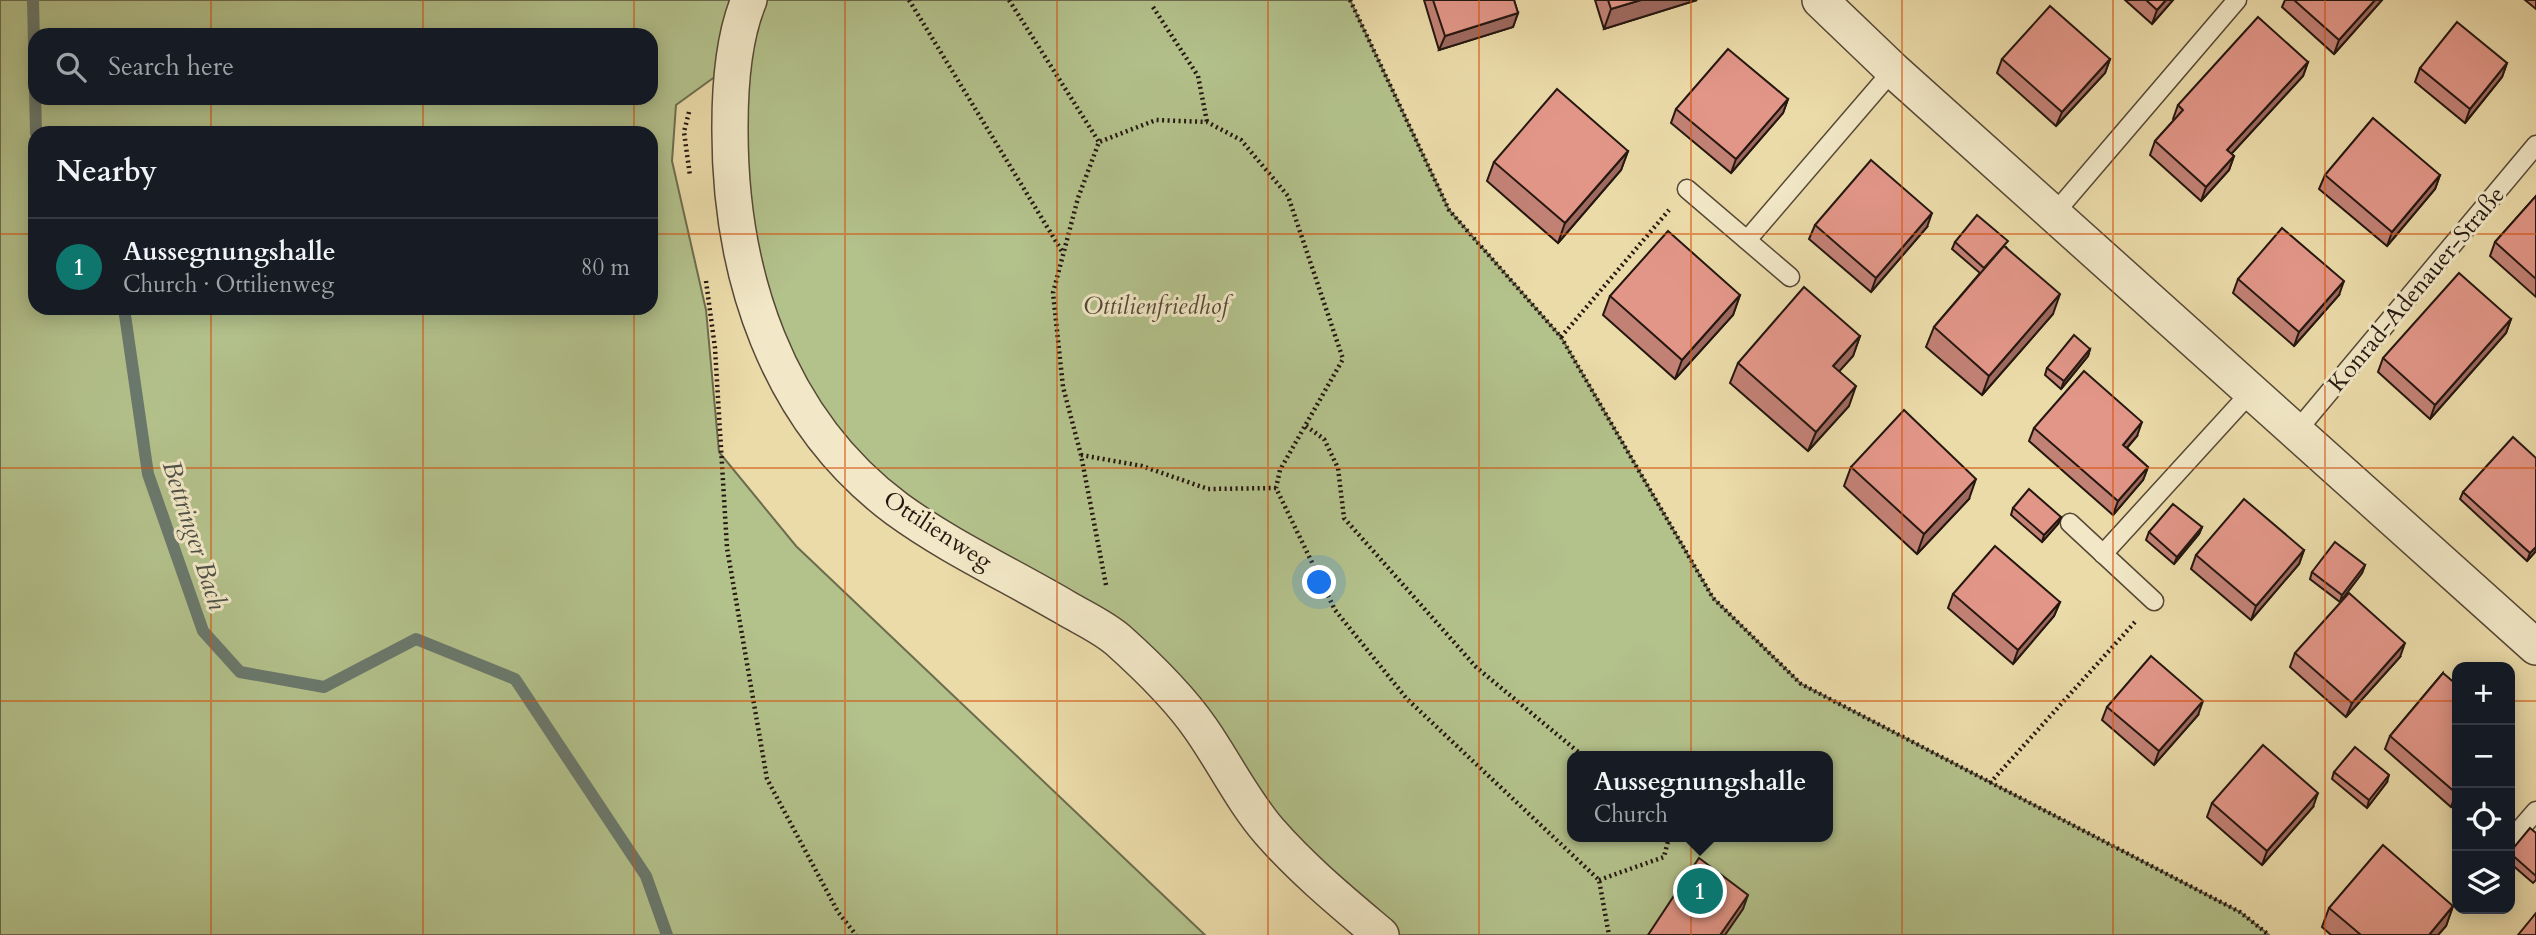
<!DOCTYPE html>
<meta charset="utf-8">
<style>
:root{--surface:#171b24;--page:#242831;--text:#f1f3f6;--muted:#9ea1a6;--line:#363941;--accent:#0f766e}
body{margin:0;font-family:Cardo,serif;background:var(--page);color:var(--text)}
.controls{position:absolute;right:21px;bottom:21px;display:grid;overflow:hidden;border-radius:14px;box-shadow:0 4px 18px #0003}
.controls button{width:63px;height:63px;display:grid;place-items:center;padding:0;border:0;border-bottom:2px solid var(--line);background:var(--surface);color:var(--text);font:35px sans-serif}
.you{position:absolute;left:1320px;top:583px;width:24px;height:24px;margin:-18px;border:5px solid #fff;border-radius:50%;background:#1a73e8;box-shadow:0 0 0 10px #1a73e833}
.badge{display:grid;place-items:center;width:46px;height:46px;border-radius:50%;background:var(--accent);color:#fff;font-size:23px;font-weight:700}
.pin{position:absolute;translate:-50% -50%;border:4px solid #fff;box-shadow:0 2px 7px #0006}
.popup{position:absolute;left:1567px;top:751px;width:266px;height:91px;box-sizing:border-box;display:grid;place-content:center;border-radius:14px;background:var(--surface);filter:drop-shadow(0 2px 5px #0005);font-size:23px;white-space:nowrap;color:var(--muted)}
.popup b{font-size:26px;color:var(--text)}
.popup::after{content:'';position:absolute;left:50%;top:100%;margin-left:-14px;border:14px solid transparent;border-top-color:var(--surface)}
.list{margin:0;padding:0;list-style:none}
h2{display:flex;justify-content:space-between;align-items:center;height:91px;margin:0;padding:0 28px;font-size:30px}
h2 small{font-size:23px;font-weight:400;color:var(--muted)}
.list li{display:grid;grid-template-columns:46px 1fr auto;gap:21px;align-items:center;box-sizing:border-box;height:98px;padding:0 28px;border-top:2px solid var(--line)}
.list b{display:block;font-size:26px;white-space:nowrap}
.list p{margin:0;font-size:23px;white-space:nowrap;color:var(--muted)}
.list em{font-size:23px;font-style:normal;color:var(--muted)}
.icon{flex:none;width:38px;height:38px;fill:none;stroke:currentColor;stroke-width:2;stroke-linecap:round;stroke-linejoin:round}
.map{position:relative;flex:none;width:2536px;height:935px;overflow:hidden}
.search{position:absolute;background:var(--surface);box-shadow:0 4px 18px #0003;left:28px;top:28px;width:630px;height:77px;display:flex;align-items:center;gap:18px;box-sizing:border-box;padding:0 24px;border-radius:21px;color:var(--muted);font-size:26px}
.panel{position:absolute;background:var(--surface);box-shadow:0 4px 18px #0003;left:28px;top:126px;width:630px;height:189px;border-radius:21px}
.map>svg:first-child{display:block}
.green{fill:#b3c18b;stroke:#6c6c4e;stroke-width:2;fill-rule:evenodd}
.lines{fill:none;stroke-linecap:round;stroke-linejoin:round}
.stream{stroke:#6a796d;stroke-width:12}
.service-casing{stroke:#564836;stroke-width:21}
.minor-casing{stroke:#564836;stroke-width:38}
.path{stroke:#251710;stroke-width:4.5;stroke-dasharray:2 3.5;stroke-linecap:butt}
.service{stroke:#f2e8c7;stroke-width:18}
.minor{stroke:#f2e8c7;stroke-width:35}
.wall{fill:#c28175;stroke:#251710;stroke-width:2}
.shaded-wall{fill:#9e695f;stroke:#251710;stroke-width:2}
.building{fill:#e29688;stroke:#251710;stroke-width:2}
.grid{fill:none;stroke:#d4520c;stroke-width:2;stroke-opacity:0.55}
.labels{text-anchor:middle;stroke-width:6;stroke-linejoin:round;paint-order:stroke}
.street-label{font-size:24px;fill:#251710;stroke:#f2e8c7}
.park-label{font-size:24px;font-style:italic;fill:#504a35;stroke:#f2e8c7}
.water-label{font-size:26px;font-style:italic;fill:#4d5046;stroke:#f2e8c7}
</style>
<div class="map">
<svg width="2536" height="935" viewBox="0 0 2536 935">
<rect width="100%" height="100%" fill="#ebdba9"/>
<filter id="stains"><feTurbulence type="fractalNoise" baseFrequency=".00286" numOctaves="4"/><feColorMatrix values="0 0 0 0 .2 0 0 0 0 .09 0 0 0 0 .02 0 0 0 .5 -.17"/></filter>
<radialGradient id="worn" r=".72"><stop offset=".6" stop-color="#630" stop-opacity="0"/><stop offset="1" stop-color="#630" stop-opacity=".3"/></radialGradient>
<g class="green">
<path d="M0,0H733L722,27L716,76L676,105L672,161L706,310L719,452L796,546L1205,935H0ZM35,35H651V98H35ZM35,133H651V308H35Z"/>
<path d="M749,0H1350L1449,210L1561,337L1713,598L1801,684L2240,912L2269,935H1381L1199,726L1025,583L818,434L735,225ZM1572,756H1828V837H1572Z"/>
</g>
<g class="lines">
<g class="stream">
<polyline points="33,0 36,133"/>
<polyline points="124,308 148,474 203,631 240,672 324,687 416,639 515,679 646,876 667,935"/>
</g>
<defs>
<g id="service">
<polyline points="1687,189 1790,277"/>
<polyline points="2053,215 2237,0"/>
<polyline points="1747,240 1893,70"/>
<polyline points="2295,433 2536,145"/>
<polyline points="2070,523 2154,601"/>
<polyline points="2103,554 2250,393"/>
<polyline points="2510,841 2536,811"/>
</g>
<g id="minor">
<path d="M749,0C733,38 730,85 730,126C729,272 776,419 897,509C949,547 1010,575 1066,608C1083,618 1103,627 1118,640C1147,666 1179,697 1201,729C1224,762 1243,801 1269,831C1303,870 1342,902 1381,935"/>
<polyline points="1820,0 1893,70 2536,647"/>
</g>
</defs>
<use href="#service" class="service-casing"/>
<use href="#minor" class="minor-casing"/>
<g class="path">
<polyline points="909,0 1063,253"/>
<polyline points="1009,0 1099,142"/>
<polyline points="1350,0 1449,210 1561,337 1713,598 1801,684 2240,912 2269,935"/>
<polyline points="1153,7 1198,76 1207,122"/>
<polyline points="689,112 684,132 690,176"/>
<polyline points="706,281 715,348 727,548 767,779 838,912 856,935"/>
<polyline points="1561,337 1669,210"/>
<polyline points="1306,426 1324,439 1338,468 1344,518 1476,667 1583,756"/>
<polyline points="1081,455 1142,466 1208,489 1276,488"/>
<polyline points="1106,585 1081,455 1063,387 1053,293 1078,198 1099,142 1156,120 1207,122 1241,140 1288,196 1343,359 1280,470 1276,488 1335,610 1407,699 1599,880 1609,935"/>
<polyline points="1990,783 2135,622"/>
<polyline points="1599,880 1664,857 1669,837"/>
</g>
<use href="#service" class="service"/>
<use href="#minor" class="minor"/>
</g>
<g class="wall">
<polygon points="1424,0 1514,0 1518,13 1513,27 1439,50"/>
<polygon points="1595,0 1697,0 1604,29"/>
<polygon points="2125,0 2173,0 2152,24"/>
<polygon points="2285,0 2382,0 2334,54 2282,7"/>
<polygon points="2525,0 2536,0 2536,9"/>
<polygon points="2002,59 2110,59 2105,73 2056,126 1997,73"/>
<polygon points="2308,62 2303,76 2231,154 2234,156 2229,170 2201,201 2150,155 2155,141 2174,120 2173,119 2178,105"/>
<polygon points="2507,63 2502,77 2465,123 2415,82 2420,68"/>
<polygon points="1788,99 1783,113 1731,173 1671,123 1676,109"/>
<polygon points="1628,151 1621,170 1558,243 1487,181 1494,162"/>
<polygon points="2325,175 2440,175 2435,189 2387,246 2319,189"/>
<polygon points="2536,196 2536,297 2490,256 2495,242"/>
<polygon points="1815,225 1927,227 1871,292 1809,239"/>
<polygon points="1955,242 2006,247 2053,314 1982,395 1926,347 1934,327 1980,273 1952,249"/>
<polygon points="2238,279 2339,295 2294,346 2233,293"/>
<polygon points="1740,295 1733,315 1675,379 1603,315 1610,296"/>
<polygon points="2511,319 2506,333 2430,419 2378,372 2383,358"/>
<polygon points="1860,336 1853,356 1839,371 1849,406 1808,451 1730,383 1738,363"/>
<polygon points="2090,349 2088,356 2061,389 2045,375 2047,368"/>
<polygon points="2034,428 2137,436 2127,448 2148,467 2143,480 2113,515 2029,441"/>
<polygon points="1851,467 1969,499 1917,554 1844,486"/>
<polygon points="2463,492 2536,551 2527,561 2460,499"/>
<polygon points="2013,508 2061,517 2058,524 2042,542 2011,515"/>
<polygon points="2202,527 2199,534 2174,564 2146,540 2149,532"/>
<polygon points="2304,550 2299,564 2251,620 2191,569 2196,555"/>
<polygon points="2365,565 2362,573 2340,602 2310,579 2312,572"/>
<polygon points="1953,594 2060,602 2054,616 2013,664 1948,608"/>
<polygon points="2295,653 2400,657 2346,717 2290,667"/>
<polygon points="2443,673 2457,800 2451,807 2385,749 2390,736"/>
<polygon points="2107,707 2198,715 2154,765 2102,720"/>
<polygon points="2334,772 2387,782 2367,808 2332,779"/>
<polygon points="2212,803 2313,807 2262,865 2207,817"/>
<polygon points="2455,807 2457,809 2457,818 2453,814"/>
<polygon points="2536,833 2536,880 2533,883 2510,863 2510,853"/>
<polygon points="2453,906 2446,926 2438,935 2331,935 2322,927 2329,908"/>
</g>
<g class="shaded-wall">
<polygon points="1641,0 1697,0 1604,29 1611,9"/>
<polygon points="2166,0 2173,0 2152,24 2157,10"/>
<polygon points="2375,0 2382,0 2334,54 2339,40"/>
<polygon points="1518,13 1513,27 1439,50 1445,36"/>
<polygon points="2110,59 2105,73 2056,126 2062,112"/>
<polygon points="2308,62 2303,76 2222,164 2227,150"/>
<polygon points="2507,63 2502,77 2465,123 2470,109"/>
<polygon points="1788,99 1783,113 1731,173 1736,159"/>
<polygon points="1628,151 1621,170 1558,243 1565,223"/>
<polygon points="2234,156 2229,170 2201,201 2206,187"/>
<polygon points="2440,175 2435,189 2387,246 2392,232"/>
<polygon points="1932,213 1927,227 1871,292 1876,278"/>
<polygon points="2344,281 2339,295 2294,346 2299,332"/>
<polygon points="2060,294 2053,314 1982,395 1989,376"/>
<polygon points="1740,295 1733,315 1675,379 1682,360"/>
<polygon points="2511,319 2506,333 2430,419 2435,405"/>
<polygon points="1860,336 1853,356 1826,386 1833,366"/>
<polygon points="2090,349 2088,356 2061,389 2064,381"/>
<polygon points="1856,386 1849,406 1808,451 1816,432"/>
<polygon points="2142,422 2137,436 2118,458 2123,445"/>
<polygon points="2148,467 2143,480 2113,515 2118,501"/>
<polygon points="1976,479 1969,499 1917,554 1924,534"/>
<polygon points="2061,517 2058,524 2042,542 2044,535"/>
<polygon points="2202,527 2199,534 2174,564 2177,557"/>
<polygon points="2536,547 2536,551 2527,561 2530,553"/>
<polygon points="2304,550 2299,564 2251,620 2256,606"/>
<polygon points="2365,565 2362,573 2340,602 2342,595"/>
<polygon points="2060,602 2054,616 2013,664 2018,650"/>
<polygon points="2405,643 2400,657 2346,717 2352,703"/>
<polygon points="2203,701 2198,715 2154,765 2159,751"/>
<polygon points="2389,775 2387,782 2367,808 2369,800"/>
<polygon points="2457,792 2457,800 2451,807 2456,793"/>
<polygon points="2318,793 2313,807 2262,865 2267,851"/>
<polygon points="1748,895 1743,909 1725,935 1720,935"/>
<polygon points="2453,906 2446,926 2438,935 2429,935"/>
</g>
<g class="building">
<polygon points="1433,0 1514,0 1518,13 1445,36"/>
<polygon points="1608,0 1641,0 1611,9"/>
<polygon points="2146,0 2166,0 2157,10"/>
<polygon points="2294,0 2375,0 2339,40"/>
<polygon points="2050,6 2110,59 2062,112 2002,59"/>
<polygon points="2258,17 2308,62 2227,150 2234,156 2206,187 2155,141 2183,110 2178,105"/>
<polygon points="2457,22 2507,63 2470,109 2420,68"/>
<polygon points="1728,49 1788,99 1736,159 1676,109"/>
<polygon points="1557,89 1628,151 1565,223 1494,162"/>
<polygon points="2373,118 2440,175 2392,232 2325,175"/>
<polygon points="1871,160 1932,213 1876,278 1815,225"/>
<polygon points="2536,196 2536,279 2495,242"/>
<polygon points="1977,215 2008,241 1984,268 1955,242"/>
<polygon points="2282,228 2344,281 2299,332 2238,279"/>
<polygon points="1668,231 1740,295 1682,360 1610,296"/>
<polygon points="2004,246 2060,294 1989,376 1934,327"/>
<polygon points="2459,273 2511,319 2435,405 2383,358"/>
<polygon points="1804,287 1860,336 1833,366 1856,386 1816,432 1738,363"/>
<polygon points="2074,335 2090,349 2064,381 2047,368"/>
<polygon points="2084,371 2142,422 2123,445 2148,467 2118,501 2034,428"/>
<polygon points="1904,410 1976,479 1924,534 1851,467"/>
<polygon points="2513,437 2536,458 2536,547 2530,553 2463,492"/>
<polygon points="2029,489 2061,517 2044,535 2013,508"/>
<polygon points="2244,499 2304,550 2256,606 2196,555"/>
<polygon points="2173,504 2202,527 2177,557 2149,532"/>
<polygon points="2335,542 2365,565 2342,595 2312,572"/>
<polygon points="1995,546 2060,602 2018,650 1953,594"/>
<polygon points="2349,593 2405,643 2352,703 2295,653"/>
<polygon points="2151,656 2203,701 2159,751 2107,707"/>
<polygon points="2443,673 2457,685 2456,793 2390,736"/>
<polygon points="2263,745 2318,793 2267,851 2212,803"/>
<polygon points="2355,747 2389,775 2369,800 2334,772"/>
<polygon points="2530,828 2536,833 2536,876 2510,853 2510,852"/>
<polygon points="2383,845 2453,906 2429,935 2361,935 2329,908"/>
<polygon points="1699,858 1748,895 1720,935 1648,935"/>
<polygon points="2536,913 2536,935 2518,935"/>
</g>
<path class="grid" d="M211,0V35M423,0V35M634,0V35M845,0V935M1057,0V935M1268,0V935M1479,0V935M1691,0V935M1902,0V935M2113,0V935M2325,0V935M211,98V133M423,98V133M634,98V133M0,234H35M651,234H2536M211,308V935M423,308V935M634,308V935M0,468H2536M0,701H2457M2510,701H2536"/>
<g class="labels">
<g class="street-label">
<text transform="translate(2416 289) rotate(-50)" y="8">Konrad-Adenauer-Straße</text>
<text transform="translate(938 530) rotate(33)" y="8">Ottilienweg</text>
</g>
<g class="park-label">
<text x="1156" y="314">Ottilienfriedhof</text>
</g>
<g class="water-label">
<text transform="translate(195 535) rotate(72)" y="9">Bettringer Bach</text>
</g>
</g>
<rect width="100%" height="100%" filter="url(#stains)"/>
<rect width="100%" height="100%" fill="url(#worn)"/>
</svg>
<div class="controls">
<button>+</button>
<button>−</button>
<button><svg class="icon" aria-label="locate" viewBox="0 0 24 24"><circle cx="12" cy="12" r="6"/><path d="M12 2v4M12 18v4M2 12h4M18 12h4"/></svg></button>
<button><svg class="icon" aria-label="layers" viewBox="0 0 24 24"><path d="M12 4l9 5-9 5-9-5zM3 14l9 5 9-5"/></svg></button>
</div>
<div class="you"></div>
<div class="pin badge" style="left:1700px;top:891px">1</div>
<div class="popup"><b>Aussegnungshalle</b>Church</div>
<div class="search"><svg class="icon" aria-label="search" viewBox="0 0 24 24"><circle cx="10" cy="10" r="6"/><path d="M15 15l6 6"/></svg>Search here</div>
<section class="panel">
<h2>Nearby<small></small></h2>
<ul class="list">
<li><span class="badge">1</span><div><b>Aussegnungshalle</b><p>Church · Ottilienweg</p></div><em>80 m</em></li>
</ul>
</section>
</div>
